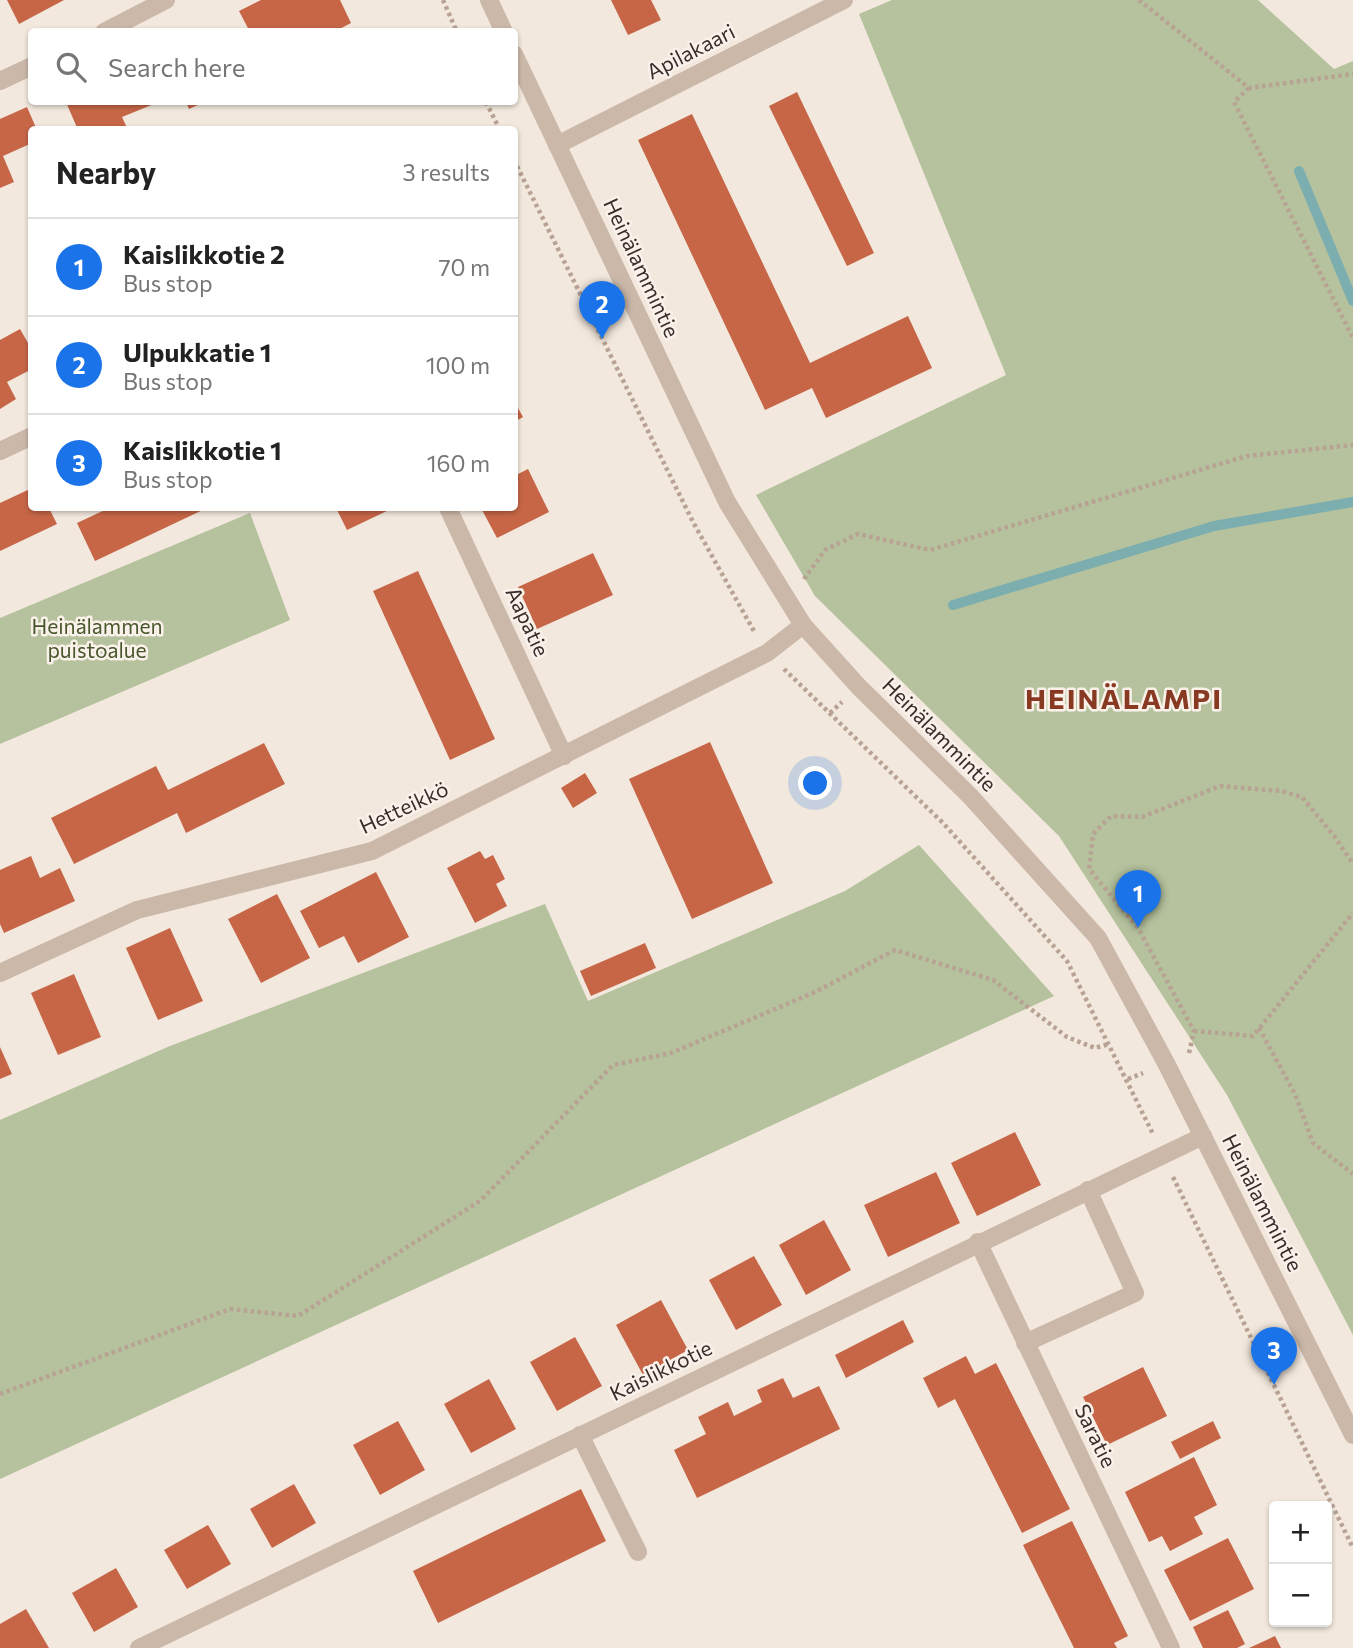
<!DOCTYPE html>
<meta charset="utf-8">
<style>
:root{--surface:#fff;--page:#f6f6f6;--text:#222;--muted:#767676;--line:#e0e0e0;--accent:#1a73e8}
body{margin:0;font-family:Commissioner,sans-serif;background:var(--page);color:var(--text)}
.controls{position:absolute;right:21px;bottom:21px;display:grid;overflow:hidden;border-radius:7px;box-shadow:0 2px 5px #0004}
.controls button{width:63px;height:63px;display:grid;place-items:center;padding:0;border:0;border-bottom:2px solid var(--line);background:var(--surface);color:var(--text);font:35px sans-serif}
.you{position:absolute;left:816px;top:784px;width:24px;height:24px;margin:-18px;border:5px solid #fff;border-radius:50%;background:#1a73e8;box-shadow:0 0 0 10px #1a73e833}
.badge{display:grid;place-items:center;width:46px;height:46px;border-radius:50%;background:var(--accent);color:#fff;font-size:23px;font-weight:700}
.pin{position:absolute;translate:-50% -58px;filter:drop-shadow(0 2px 4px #0008)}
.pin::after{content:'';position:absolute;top:37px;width:24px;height:21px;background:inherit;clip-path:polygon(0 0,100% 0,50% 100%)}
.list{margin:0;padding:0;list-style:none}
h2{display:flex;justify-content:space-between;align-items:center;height:91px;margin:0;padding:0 28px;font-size:30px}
h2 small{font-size:23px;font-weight:400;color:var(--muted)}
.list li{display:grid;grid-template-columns:46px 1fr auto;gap:21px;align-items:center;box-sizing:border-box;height:98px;padding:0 28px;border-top:2px solid var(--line)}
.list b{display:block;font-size:26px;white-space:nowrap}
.list p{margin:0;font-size:23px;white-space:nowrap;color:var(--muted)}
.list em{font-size:23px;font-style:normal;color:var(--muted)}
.icon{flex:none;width:38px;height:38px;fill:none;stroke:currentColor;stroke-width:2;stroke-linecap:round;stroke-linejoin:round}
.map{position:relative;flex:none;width:1353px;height:1648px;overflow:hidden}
.search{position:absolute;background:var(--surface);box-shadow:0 2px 5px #0004;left:28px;top:28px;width:490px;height:77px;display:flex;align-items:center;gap:18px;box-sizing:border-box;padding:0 24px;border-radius:7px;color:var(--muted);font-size:26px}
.panel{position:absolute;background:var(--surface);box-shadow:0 2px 5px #0004;left:28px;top:126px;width:490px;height:385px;border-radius:7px}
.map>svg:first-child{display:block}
.green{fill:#b5c29d}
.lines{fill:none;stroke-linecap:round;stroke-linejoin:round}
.stream{stroke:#7caeb0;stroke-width:10}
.building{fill:#c66647}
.path{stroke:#b7a293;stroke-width:4.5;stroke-dasharray:3.5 3.5;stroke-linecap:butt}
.service{stroke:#cbb8a9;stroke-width:18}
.minor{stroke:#cbb8a9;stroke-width:18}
.tertiary{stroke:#cbb8a9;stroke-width:18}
.labels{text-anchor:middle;stroke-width:5;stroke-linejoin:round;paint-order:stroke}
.street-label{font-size:21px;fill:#382d29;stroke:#faf2ea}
.park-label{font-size:21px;fill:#47562c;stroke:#faf2ea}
.district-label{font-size:28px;font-weight:bold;letter-spacing:2px;fill:#873a21;stroke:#faf2ea}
</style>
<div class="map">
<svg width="1353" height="1648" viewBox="0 0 1353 1648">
<rect width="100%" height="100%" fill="#f2e8dd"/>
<g class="green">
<polygon points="892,0 1258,0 1334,69 1353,61 1353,1335 1227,1095 1059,836 815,596 756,495 1006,375 859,14"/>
<polygon points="250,513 290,620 0,744 0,618"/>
<polygon points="919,845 1054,996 0,1479 0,1120 170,1046 545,904 588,1001 845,891"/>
</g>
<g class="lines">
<g class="stream">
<polyline points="1299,171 1353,301"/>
<polyline points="953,605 1214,526 1353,502"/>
</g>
</g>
<g class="building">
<polygon points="7,0 64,0 19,24"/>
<polygon points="261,0 340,0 351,23 334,32 250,32 239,11"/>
<polygon points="611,0 651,0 661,20 628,35"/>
<polygon points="797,92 874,253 847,266 769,106"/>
<polygon points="66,102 159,102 122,117 128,130 78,130"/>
<polygon points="186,102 204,102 189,109"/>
<polygon points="27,107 37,130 32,130 32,143 3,156 14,182 0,188 0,119"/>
<polygon points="692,114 810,363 908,316 932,368 826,418 812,388 765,410 638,140"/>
<polygon points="20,329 32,350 32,369 7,382 16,399 0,409 0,340"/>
<polygon points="514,401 523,417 514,422"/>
<polygon points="528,469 549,512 497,538 481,508 514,508 514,476"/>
<polygon points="32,488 32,508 49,508 57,524 0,551 0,503"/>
<polygon points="109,508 207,508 95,561 77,523"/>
<polygon points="336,508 388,508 389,510 347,530"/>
<polygon points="593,553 613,595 537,629 518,587"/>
<polygon points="418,571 495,739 450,760 373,591"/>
<polygon points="710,742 773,883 692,919 629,779"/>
<polygon points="264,743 285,784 186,833 177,813 74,864 51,818 156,766 168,790"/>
<polygon points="585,773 597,793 573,808 561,788"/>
<polygon points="480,851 485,859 493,855 505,879 496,884 507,906 475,923 447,868"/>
<polygon points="31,856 40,878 60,868 75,901 4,933 0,924 0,870"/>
<polygon points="376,872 409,937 358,963 344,936 319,948 300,911"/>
<polygon points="277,894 310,958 261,983 228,919"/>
<polygon points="170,928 203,1001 158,1020 126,948"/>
<polygon points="645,943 656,968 591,996 580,971"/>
<polygon points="74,974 101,1037 58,1055 31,993"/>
<polygon points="0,1047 12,1074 0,1079"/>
<polygon points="1015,1132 1041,1185 977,1216 951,1163"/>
<polygon points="936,1172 960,1223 888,1257 864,1205"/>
<polygon points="824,1220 851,1270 806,1295 779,1245"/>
<polygon points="754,1256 782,1305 736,1330 709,1280"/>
<polygon points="661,1300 688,1350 643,1375 616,1325"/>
<polygon points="903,1320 914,1342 846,1378 835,1355"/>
<polygon points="575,1337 602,1386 557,1411 530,1362"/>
<polygon points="966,1356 975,1374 996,1363 1070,1509 1022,1533 955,1399 938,1408 923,1378"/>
<polygon points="1143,1367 1167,1416 1107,1445 1083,1397"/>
<polygon points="783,1378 793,1398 819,1386 840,1429 697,1498 674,1450 706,1434 698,1417 728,1402 734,1416 762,1402 757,1390"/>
<polygon points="489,1379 516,1429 471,1453 444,1404"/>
<polygon points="398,1421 425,1470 380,1495 353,1445"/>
<polygon points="1213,1421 1221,1438 1180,1459 1171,1442"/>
<polygon points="1194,1457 1217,1505 1194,1517 1203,1534 1170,1551 1162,1536 1149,1542 1125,1492"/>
<polygon points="294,1484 316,1523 272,1548 250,1509"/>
<polygon points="581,1489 606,1541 438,1623 413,1571"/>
<polygon points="1072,1521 1128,1636 1114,1643 1117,1648 1074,1648 1023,1545"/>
<polygon points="208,1525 231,1564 187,1589 164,1550"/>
<polygon points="1228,1538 1254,1589 1190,1621 1164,1570"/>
<polygon points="116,1568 138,1607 94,1632 72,1593"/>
<polygon points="26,1609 49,1648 0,1648 0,1624"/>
<polygon points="1228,1610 1245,1644 1237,1648 1203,1648 1193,1627"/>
<polygon points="1275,1636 1281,1648 1249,1648"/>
</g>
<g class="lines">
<g class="path">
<polyline points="443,0 457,32"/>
<polyline points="1139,0 1249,88 1353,74"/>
<polyline points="1249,88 1234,102 1353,338"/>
<polyline points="486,102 500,130"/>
<polyline points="514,160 693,522 755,633"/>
<polyline points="804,579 825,550 858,534 930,550 1247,456 1353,445"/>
<polyline points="784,669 943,823 1067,961 1153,1134"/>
<polyline points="830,713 842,702"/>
<polyline points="1259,1028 1295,1094 1313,1143 1353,1174"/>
<polyline points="1194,1031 1253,1036 1353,913"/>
<polyline points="1189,1053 1194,1031 1138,928 1089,869 1093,834 1111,816 1142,817 1220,786 1281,791 1302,797 1335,837 1353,864"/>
<polyline points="1128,1079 1143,1073"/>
<polyline points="1173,1177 1353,1548"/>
<polyline points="0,1394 230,1309 298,1316 480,1201 613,1065 671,1053 813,993 895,950 993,980 1067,1037 1095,1048 1109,1044"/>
</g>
<g class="service">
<polyline points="1025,1343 1135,1293 1088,1190"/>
<polyline points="580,1435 638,1552"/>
</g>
<g class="minor">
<polyline points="104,32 166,0"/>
<polyline points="0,81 32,66"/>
<polyline points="557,145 844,0"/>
<polyline points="0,451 32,436"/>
<polyline points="448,508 564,756"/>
<polyline points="0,973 137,910 372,851 767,653 803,625"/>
<polyline points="978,1242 1171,1648"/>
<polyline points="139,1648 1203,1136"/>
</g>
<g class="tertiary">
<polyline points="489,0 504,32"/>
<polyline points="514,54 727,502 803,625 859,687 971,797 1098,938 1166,1063 1353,1435"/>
</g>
</g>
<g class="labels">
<g class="street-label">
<text transform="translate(691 52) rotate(-27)" y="7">Apilakaari</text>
<text transform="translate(641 268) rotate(65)" y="7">Heinälammintie</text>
<text transform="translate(527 622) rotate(65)" y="7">Aapatie</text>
<text transform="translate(939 735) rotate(45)" y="7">Heinälammintie</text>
<text transform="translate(404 808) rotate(-25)" y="7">Hetteikkö</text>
<text transform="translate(1262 1203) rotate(63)" y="7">Heinälammintie</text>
<text transform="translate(661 1371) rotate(-26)" y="7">Kaislikkotie</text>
<text transform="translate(1095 1436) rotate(64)" y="7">Saratie</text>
</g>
<g class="park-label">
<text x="97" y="634">Heinälammen<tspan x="97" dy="24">puistoalue</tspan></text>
</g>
<g class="district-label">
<text x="1124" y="709">HEINÄLAMPI</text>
</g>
</g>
</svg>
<div class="controls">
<button>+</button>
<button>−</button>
</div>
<div class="you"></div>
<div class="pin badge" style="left:1138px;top:928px">1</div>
<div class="pin badge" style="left:602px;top:339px">2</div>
<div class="pin badge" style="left:1274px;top:1385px">3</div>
<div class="search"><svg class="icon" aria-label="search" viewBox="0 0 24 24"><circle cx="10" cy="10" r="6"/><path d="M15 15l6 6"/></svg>Search here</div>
<section class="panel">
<h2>Nearby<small>3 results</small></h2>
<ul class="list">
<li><span class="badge">1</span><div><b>Kaislikkotie 2</b><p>Bus stop</p></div><em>70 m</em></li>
<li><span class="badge">2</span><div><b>Ulpukkatie 1</b><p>Bus stop</p></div><em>100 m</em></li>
<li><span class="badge">3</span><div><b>Kaislikkotie 1</b><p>Bus stop</p></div><em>160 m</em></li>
</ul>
</section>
</div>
